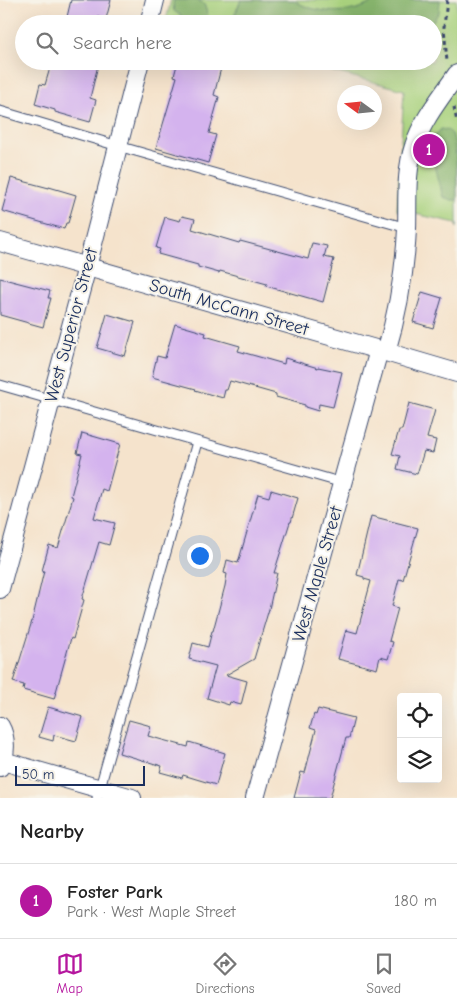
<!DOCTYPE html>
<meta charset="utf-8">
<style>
:root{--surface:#fff;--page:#f2f2f2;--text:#222;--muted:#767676;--line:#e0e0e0;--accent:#b5179e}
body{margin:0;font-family:"Comic Neue",sans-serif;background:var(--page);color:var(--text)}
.controls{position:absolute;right:15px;bottom:15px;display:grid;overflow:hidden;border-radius:5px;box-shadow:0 5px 20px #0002}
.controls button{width:45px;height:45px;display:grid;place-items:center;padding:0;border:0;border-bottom:1px solid var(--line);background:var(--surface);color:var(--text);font:25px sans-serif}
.compass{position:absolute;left:337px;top:85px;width:45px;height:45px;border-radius:50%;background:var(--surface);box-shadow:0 5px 20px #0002;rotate:285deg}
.scale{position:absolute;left:15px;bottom:12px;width:130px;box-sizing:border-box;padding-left:5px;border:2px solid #1b2f5e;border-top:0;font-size:14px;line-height:18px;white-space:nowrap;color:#1b2f5e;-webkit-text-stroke:4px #f7f3e8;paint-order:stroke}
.you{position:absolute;left:199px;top:555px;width:18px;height:18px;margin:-12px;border:4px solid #fff;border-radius:50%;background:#1a73e8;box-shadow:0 0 0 8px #1a73e833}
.badge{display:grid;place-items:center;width:32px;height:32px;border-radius:50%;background:var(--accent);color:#fff;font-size:16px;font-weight:700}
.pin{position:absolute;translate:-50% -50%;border:2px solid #fff;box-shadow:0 1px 5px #0006}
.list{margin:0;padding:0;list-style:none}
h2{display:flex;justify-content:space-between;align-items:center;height:65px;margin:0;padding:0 20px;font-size:21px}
h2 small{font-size:16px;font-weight:400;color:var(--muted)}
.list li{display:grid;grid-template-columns:32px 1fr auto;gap:15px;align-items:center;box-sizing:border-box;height:75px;padding:0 20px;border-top:1px solid var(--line)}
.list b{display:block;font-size:19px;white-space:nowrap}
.list p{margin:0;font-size:16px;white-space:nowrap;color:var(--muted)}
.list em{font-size:16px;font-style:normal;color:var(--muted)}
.icon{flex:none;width:28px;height:28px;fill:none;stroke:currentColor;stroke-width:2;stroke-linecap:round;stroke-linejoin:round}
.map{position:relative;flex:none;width:457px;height:798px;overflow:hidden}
.search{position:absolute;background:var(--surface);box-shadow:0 5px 20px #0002;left:15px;right:15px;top:15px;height:55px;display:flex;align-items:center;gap:12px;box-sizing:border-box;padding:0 18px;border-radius:28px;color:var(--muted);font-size:19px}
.sheet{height:140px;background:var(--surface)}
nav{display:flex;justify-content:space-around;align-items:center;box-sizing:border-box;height:70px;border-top:1px solid var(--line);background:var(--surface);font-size:14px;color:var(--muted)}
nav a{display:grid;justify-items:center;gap:2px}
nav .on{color:var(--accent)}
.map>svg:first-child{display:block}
.green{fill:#a8d17d;stroke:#62806e}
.forest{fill:#86b36c;stroke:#507165}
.building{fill:#d4b3ee}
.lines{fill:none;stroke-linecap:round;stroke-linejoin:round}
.service-casing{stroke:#3c4a6e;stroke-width:11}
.minor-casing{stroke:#3c4a6e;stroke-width:20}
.path{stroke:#3c4a6e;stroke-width:3;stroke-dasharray:4 4;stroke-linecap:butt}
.service{stroke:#fff;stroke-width:9}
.minor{stroke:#fff;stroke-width:18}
.labels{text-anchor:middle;stroke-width:4;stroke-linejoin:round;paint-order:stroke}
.street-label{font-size:18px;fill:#1b2f5e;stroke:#f7f3e8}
</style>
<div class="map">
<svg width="457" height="798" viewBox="0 0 457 798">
<rect width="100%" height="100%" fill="#f7f3e8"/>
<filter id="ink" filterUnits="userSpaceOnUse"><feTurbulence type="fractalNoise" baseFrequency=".02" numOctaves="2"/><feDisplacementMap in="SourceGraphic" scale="10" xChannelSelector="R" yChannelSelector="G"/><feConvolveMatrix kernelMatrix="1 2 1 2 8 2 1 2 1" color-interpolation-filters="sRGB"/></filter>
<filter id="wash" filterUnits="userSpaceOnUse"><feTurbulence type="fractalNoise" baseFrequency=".0096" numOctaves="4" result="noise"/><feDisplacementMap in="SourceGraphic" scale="20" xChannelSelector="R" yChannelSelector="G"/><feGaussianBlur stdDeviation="1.12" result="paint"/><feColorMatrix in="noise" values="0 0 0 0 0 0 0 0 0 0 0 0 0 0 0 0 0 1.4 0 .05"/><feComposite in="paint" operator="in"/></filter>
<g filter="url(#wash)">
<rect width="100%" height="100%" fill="#f5e3cc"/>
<polygon class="green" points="171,0 457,0 457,228 456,223 397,210 404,90 292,61 433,61 433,24 165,24"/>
<g class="forest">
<polygon points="174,0 198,0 204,4 208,16 203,24 192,23 174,11 173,5"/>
<path d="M241,0H294C310,12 337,14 357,9C365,7 373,1 382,0C401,0 421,0 440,0L439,12L431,24H238L234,16Z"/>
<path d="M321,61H371C354,68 338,66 321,61Z"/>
<path d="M441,129C446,130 449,130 452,134C457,143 457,186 457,200H452L443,197L435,165L430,153L435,136Z"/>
</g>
<g id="blocks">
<g class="building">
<polygon points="71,0 111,0 106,19 98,17 96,24 91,24 67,17"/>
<polygon points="52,61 99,61 90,98 96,100 90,122 55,112 55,110 35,104 40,84 45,85"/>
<polygon points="178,61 219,61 217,67 221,68 214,95 219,97 209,133 216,135 208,163 156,148 177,77 174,76"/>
<polygon points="11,178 49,188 49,187 76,195 68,223 66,223 64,229 2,211"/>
<polygon points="182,216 195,219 192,229 239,243 240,241 308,259 312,243 327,246 324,257 334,259 323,302 266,286 267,284 220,271 219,273 198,267 198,265 158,254 160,249 156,248 165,217 180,221"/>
<polygon points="0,278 50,291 48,298 51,298 43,327 0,315"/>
<polygon points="422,292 442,298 433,328 413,322"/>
<polygon points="107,314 135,322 125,356 97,348"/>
<polygon points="175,324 206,333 205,336 240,346 238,351 284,364 285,358 318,368 318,367 342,372 333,407 319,404 318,411 305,407 305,405 276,397 276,394 230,381 227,390 225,390 223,398 195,390 196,389 152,377 157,356 165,358"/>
<polygon points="409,403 435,410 427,438 436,440 433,453 424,451 417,474 397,469 400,456 392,454 399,430 402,430"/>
<polygon points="82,433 120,444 107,491 102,489 94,518 115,523 109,545 99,542 82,599 84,600 73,639 71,638 54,699 23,690 24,685 13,682 32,621 44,571 42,571 49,545 58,548 73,497 71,496 82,454 77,453"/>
<polygon points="271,490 298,498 291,522 290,522 274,573 277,573 269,609 254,659 226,675 247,681 241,705 230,702 229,705 207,698 216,666 189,659 193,643 208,647 212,631 213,631 225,586 227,574 224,573 227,560 238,563 258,494 269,497"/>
<polygon points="371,516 418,528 403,580 399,579 392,606 398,608 389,641 393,642 388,659 380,657 377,669 338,659 346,630 357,633 371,581 364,579 364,577 357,575"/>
<polygon points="48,707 83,717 76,741 54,735 53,741 39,737"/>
<polygon points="318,709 354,718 349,738 346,738 330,798 294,798 301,772 305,773 316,730 310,728 314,714 316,715"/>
<polygon points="129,720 151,726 148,736 188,747 189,742 225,753 216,785 183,775 182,778 160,772 162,766 119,753"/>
</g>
</g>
</g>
<g filter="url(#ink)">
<use href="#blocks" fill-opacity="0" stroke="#3c4a6e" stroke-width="1"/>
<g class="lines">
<defs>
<g id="service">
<polyline points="0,111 118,146 407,228"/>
<polyline points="0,385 343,483"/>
<polyline points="97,798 197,442"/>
</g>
<g id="minor">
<polyline points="149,24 155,0"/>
<polyline points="0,242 379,350 457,373"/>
<path d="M386,352C398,312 405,271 407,229C408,201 405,173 414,146C422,120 442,96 457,74"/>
<polyline points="0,589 87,267 140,61"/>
<path d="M0,726C7,738 6,755 0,767"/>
<polyline points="3,761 132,798"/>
<polyline points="255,798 379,350"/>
</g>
</defs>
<use href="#service" class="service-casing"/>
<use href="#minor" class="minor-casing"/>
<g class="path">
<polyline points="447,0 444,27 447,62"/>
<polyline points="454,107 457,122"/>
</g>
<use href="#service" class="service"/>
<use href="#minor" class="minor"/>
</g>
</g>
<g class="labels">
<g class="street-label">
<text transform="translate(229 307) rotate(16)" y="6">South McCann Street</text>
<text transform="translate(71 325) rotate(-75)" y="6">West Superior Street</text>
<text transform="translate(317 574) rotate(-74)" y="6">West Maple Street</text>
</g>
</g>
</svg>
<div class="controls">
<button><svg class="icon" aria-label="locate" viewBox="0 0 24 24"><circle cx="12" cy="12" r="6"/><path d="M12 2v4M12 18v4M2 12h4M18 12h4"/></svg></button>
<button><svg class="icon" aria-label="layers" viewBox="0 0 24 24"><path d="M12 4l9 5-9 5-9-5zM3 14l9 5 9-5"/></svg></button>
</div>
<svg class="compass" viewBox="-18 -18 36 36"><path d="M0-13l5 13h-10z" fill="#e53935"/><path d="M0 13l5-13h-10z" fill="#767676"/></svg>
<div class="scale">50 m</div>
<div class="you"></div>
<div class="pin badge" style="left:429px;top:150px">1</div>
<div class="search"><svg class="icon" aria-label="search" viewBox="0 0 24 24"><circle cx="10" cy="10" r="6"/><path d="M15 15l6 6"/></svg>Search here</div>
</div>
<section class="sheet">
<h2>Nearby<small></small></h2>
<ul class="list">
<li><span class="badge">1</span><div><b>Foster Park</b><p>Park · West Maple Street</p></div><em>180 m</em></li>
</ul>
</section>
<nav>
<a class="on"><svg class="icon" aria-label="map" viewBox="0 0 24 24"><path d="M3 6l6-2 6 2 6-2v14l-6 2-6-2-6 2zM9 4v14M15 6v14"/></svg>Map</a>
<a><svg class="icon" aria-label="directions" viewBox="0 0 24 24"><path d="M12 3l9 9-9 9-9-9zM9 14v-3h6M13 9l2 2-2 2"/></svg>Directions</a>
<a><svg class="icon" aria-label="saved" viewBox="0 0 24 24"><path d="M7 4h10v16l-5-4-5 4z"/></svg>Saved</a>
</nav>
